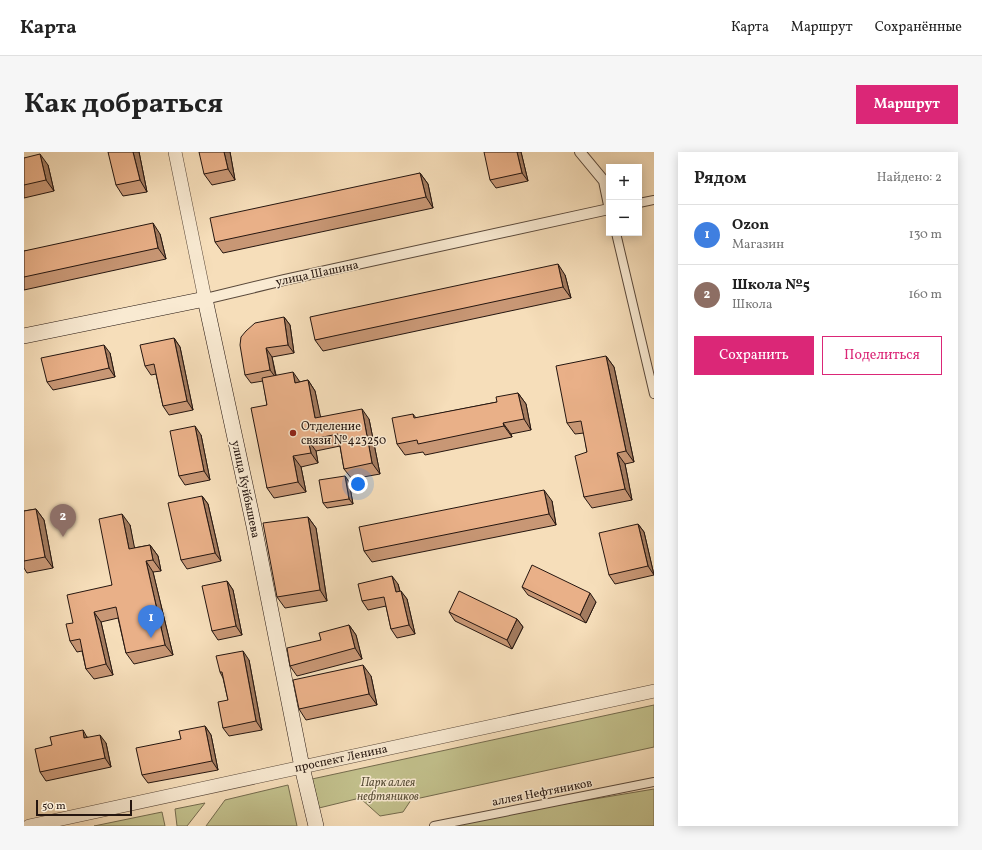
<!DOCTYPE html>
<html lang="ru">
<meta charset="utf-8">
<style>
:root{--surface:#fff;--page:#f6f6f6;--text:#222;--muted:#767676;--line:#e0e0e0;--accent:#db2777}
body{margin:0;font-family:Vollkorn,serif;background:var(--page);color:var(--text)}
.controls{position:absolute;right:12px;top:12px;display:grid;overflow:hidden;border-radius:0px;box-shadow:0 2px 10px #0003}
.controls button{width:36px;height:36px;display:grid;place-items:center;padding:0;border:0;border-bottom:1px solid var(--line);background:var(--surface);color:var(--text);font:20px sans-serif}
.scale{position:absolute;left:12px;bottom:10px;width:96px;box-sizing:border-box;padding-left:4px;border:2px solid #251610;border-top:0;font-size:11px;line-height:14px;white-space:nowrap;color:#251610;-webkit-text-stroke:3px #f9ead2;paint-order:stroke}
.you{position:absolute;left:334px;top:332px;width:14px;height:14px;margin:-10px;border:3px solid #fff;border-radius:50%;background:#1a73e8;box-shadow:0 0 0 6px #1a73e833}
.badge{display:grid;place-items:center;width:26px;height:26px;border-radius:50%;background:var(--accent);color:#fff;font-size:13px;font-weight:700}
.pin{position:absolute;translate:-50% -33px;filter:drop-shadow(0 1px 2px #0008)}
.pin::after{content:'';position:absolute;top:21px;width:14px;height:12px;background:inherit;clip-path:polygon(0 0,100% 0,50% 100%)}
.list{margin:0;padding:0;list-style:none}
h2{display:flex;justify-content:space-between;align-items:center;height:52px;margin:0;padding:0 16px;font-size:17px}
h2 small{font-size:13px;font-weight:400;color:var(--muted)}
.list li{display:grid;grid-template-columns:26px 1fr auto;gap:12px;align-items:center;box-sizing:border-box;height:60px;padding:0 16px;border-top:1px solid var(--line)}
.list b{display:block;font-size:15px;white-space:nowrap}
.list p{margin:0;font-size:13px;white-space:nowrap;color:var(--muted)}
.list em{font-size:13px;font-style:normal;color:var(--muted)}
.actions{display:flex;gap:8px;padding:12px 16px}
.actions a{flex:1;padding:9px 0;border:1px solid var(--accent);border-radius:0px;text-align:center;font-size:14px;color:var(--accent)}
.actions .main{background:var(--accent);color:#fff}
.map{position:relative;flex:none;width:630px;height:674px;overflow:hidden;border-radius:0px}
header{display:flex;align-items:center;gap:24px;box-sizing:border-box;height:56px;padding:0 20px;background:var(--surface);border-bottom:1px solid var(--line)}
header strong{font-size:19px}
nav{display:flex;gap:22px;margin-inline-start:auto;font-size:14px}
.intro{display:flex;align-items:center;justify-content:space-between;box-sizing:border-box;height:96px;padding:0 24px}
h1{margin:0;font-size:28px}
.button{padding:10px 18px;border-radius:0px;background:var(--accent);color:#fff;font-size:14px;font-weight:700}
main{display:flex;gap:24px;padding:0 24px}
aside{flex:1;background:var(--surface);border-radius:0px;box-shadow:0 2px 10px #0003}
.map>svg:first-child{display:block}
.green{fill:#c2c08c;stroke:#746b4e}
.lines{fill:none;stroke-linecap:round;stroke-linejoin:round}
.pedestrian-casing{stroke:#59483a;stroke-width:10}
.minor-casing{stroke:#59483a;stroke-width:12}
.tertiary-casing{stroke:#59483a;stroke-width:14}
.secondary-casing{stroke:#251610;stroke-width:16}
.pedestrian{stroke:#f9ead2;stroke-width:8}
.minor{stroke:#f9ead2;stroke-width:10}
.tertiary{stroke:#f9ead2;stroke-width:13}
.secondary{stroke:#f9ead2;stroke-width:15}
.wall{fill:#c89775;stroke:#251610}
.shaded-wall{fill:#a37b5f;stroke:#251610}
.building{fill:#e9b088;stroke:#251610}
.poi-dot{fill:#8f2418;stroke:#f9ead2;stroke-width:1.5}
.labels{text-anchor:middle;stroke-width:3;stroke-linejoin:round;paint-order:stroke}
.street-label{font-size:12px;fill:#251610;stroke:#f9ead2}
.poi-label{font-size:12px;fill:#251610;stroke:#f9ead2;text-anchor:start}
.park-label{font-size:12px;font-style:italic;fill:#5c523b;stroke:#f9ead2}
</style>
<header>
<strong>Карта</strong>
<nav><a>Карта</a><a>Маршрут</a><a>Сохранённые</a></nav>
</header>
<div class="intro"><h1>Как добраться</h1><a class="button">Маршрут</a></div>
<main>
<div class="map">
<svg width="630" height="674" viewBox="0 0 630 674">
<rect width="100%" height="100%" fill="#f6deba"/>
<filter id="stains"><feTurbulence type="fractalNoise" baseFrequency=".005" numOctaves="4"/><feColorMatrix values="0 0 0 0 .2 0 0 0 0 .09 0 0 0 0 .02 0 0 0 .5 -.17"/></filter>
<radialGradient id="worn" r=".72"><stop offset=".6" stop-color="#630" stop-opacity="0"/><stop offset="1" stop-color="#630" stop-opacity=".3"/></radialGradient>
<g class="green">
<polygon points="630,553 630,595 387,648 379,660 356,664 336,646 295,656 288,627"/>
<polygon points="264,633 273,674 182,674 201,648"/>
<polygon points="630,637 630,674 425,674 427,671"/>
<polygon points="181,651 163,674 153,674 151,657"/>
<polygon points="138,660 141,674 70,674"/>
</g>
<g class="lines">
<defs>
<g id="pedestrian">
<polyline points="615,51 630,48"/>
<polyline points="592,81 630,242"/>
<polyline points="410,674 630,630"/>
</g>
<g id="minor">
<polyline points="556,0 580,29 585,53"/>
<polyline points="181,147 260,128 585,57"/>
</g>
<g id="tertiary">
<polyline points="151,0 181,147"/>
<polyline points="5,674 630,539"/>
</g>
<polyline id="secondary" points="0,184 181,147 230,374 278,615 292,674"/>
</defs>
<use href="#pedestrian" class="pedestrian-casing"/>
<use href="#minor" class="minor-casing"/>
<use href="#tertiary" class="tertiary-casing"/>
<use href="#secondary" class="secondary-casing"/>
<use href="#pedestrian" class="pedestrian"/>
<use href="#minor" class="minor"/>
<use href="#tertiary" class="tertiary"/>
<use href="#secondary" class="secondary"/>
</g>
<g class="wall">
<polygon points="115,0 123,40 99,44 92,33"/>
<polygon points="206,0 211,28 188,33 180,22"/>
<polygon points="497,0 504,29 472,36 466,28"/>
<polygon points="0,6 24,13 30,39 0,46"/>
<polygon points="396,21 404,32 409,56 199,101 191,90"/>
<polygon points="136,82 142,107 0,138 0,99"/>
<polygon points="541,123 547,146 299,199 291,188"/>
<polygon points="260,165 266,173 270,201 248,205 252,223 276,230 284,228 291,239 296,265 345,267 356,322 328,327 320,317 316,294 292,299 294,311 277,315 282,340 250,346 243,336 243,253 239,229 227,231 221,223"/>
<polygon points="150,186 156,195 169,258 145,263 139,254 132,222 127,223 121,214"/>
<polygon points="86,201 91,225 29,238 23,230"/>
<polygon points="582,204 590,215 610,310 601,312 608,348 568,356 560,345 563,300 560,281 551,282 543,271"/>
<polygon points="494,241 502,252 507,278 487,282 488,285 401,303 399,300 381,303 373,292 389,262 392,266 473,250"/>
<polygon points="177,283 186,328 161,333 155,324"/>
<polygon points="321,324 325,330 329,352 303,356 299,351"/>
<polygon points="178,344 184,352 197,409 163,417 157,408"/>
<polygon points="528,349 532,373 348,410 340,399"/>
<polygon points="12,357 20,368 29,416 3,421 0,416 0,359"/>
<polygon points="284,365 292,376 303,449 261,456 253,445"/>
<polygon points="614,372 620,380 630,423 591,432 585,423"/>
<polygon points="106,373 110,396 126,393 134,404 137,419 129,420 149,503 110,512 102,501 94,466 77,470 89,523 70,527 62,517 58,499 53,500 46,489 49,471 88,433"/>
<polygon points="203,429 209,438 218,483 194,488 188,479"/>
<polygon points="374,432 376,439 383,447 391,482 373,486 367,477 362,454 344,458 338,449"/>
<polygon points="498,435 572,450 562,471 504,443"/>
<polygon points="425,460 493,467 499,475 488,497 431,469"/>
<polygon points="325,473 332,483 338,507 273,524 266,514 297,488"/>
<polygon points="225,508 238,578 205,584 199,576 204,548 199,526 196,520"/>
<polygon points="347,524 353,553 282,568 275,557"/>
<polygon points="181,574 187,583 194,618 124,631 118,623 157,587"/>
<polygon points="63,585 82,591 87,615 22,629 16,620"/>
</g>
<g class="shaded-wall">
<polygon points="109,0 115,0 123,40 116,28"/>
<polygon points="200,0 206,0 211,28 204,17"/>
<polygon points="493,0 497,0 504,29 498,21"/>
<polygon points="16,2 24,13 30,39 22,28"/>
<polygon points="396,21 404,32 409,56 402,45"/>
<polygon points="129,71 136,82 142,107 134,96"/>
<polygon points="534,112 541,123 547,146 539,135"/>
<polygon points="260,165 266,173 270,201 264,193"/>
<polygon points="150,186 156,195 169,258 163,249"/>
<polygon points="80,193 86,201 91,225 85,216"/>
<polygon points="242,196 248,205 252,226 246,218"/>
<polygon points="582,204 590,215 610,310 602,299"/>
<polygon points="269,220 276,230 271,231"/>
<polygon points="284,228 291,239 299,276 291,266"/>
<polygon points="494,241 502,252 507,278 500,267"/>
<polygon points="338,257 345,267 356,322 348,311"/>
<polygon points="479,271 487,282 488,285 480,274"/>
<polygon points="171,274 177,283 186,328 180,319"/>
<polygon points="284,288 292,299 294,311 287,301"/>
<polygon points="593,301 601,312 608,348 601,337"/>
<polygon points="269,304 277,315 282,340 274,330"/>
<polygon points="321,324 325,330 329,352 325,347"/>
<polygon points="520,338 528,349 532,373 525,362"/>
<polygon points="178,344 184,352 197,409 191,401"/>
<polygon points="12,357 20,368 29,416 21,405"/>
<polygon points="98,362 106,373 113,408 105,397"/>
<polygon points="284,365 292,376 303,449 296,438"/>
<polygon points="614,372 620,380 630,423 624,414"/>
<polygon points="126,393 134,404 137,419 129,408"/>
<polygon points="122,409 129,420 149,503 141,493"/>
<polygon points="368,424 374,432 378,448 372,440"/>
<polygon points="203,429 209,438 218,483 212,474"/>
<polygon points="377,439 383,447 391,482 385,473"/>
<polygon points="566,441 572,450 562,471 556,463"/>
<polygon points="70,460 77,470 89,523 82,512"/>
<polygon points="493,467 499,475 488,497 483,488"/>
<polygon points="325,473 332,483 338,507 331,496"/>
<polygon points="219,499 225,508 238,578 232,569"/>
<polygon points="339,513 347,524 353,553 345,542"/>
<polygon points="181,574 187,583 194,618 188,609"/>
<polygon points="59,578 64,587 60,586"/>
<polygon points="76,583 82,591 87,615 81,606"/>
</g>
<g class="building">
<polygon points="84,0 109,0 116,28 92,33"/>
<polygon points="175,0 200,0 204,17 180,22"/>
<polygon points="460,0 493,0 498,21 466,28"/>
<polygon points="16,2 22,28 0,33 0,6"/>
<polygon points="396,21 402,45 191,90 186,66"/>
<polygon points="129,71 134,96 0,125 0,99"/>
<polygon points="534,112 539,135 291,188 286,165"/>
<polygon points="260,165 264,193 242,196 246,218 221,223 216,193 217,185 222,179 231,171"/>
<polygon points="150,186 163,249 139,254 130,212 121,214 116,193"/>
<polygon points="80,193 85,216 23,230 17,206"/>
<polygon points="582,204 602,299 593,301 601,337 560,345 551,304 563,300 557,269 543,271 532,214"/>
<polygon points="269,220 271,231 284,228 291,266 338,257 348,311 320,317 314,282 284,288 287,301 269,304 274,330 243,336 227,256 243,253 238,226"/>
<polygon points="494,241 500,267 479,271 480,274 394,292 393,288 373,292 368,266 389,262 390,266 473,250 472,245"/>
<polygon points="171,274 180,319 155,324 146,279"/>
<polygon points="321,324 325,347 299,351 295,328"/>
<polygon points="520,338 525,362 340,399 335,375"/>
<polygon points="178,344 191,401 157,408 144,351"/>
<polygon points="12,357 21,405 0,409 0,359"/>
<polygon points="98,362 105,397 126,393 129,408 122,409 141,493 102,501 92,455 70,460 82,512 62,517 56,487 46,489 42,472 49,471 43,443 88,433 75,367"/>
<polygon points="284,365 296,438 253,445 239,371"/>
<polygon points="614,372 624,414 585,423 575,381"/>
<polygon points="508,413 566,441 556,463 498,435"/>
<polygon points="368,424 372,440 377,439 385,473 367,477 360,445 338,449 334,432"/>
<polygon points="203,429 212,474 188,479 178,434"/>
<polygon points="435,439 493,467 483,488 425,460"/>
<polygon points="325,473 331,496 266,514 263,496 297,488 295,481"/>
<polygon points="219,499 232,569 199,576 194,550 204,548 198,520 196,520 192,504"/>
<polygon points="339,513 345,542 275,557 269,528"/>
<polygon points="181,574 188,609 118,623 112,596 157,587 155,579"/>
<polygon points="59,578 60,586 76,583 81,606 16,620 11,597 28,593 26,585"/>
</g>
<circle class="poi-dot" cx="269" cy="281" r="4"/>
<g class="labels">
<g class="street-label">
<text transform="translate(293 121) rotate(-12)" y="4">улица Шашина</text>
<text transform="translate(222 337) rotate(78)" y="4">улица Куйбышева</text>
<text transform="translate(317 606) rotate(-12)" y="4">проспект Ленина</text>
<text transform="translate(518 640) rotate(-11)" y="4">аллея Нефтяников</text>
</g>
<g class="poi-label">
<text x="277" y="278">Отделение<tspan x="277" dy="14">связи №423250</tspan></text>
</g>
<g class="park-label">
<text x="364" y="634">Парк аллея<tspan x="364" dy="14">нефтяников</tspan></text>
</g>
</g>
<rect width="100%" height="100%" filter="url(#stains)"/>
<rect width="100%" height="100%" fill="url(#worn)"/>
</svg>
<div class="controls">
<button>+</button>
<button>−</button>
</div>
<div class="scale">50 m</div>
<div class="you"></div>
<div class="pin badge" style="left:127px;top:486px;background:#3f7fe0">1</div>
<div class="pin badge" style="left:39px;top:385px;background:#8d6e63">2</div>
</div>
<aside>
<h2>Рядом<small>Найдено: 2</small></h2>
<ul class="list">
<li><span class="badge" style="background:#3f7fe0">1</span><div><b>Ozon</b><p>Магазин</p></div><em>130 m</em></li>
<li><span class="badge" style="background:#8d6e63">2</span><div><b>Школа №5</b><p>Школа</p></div><em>160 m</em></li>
</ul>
<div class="actions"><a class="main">Сохранить</a><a>Поделиться</a></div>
</aside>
</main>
